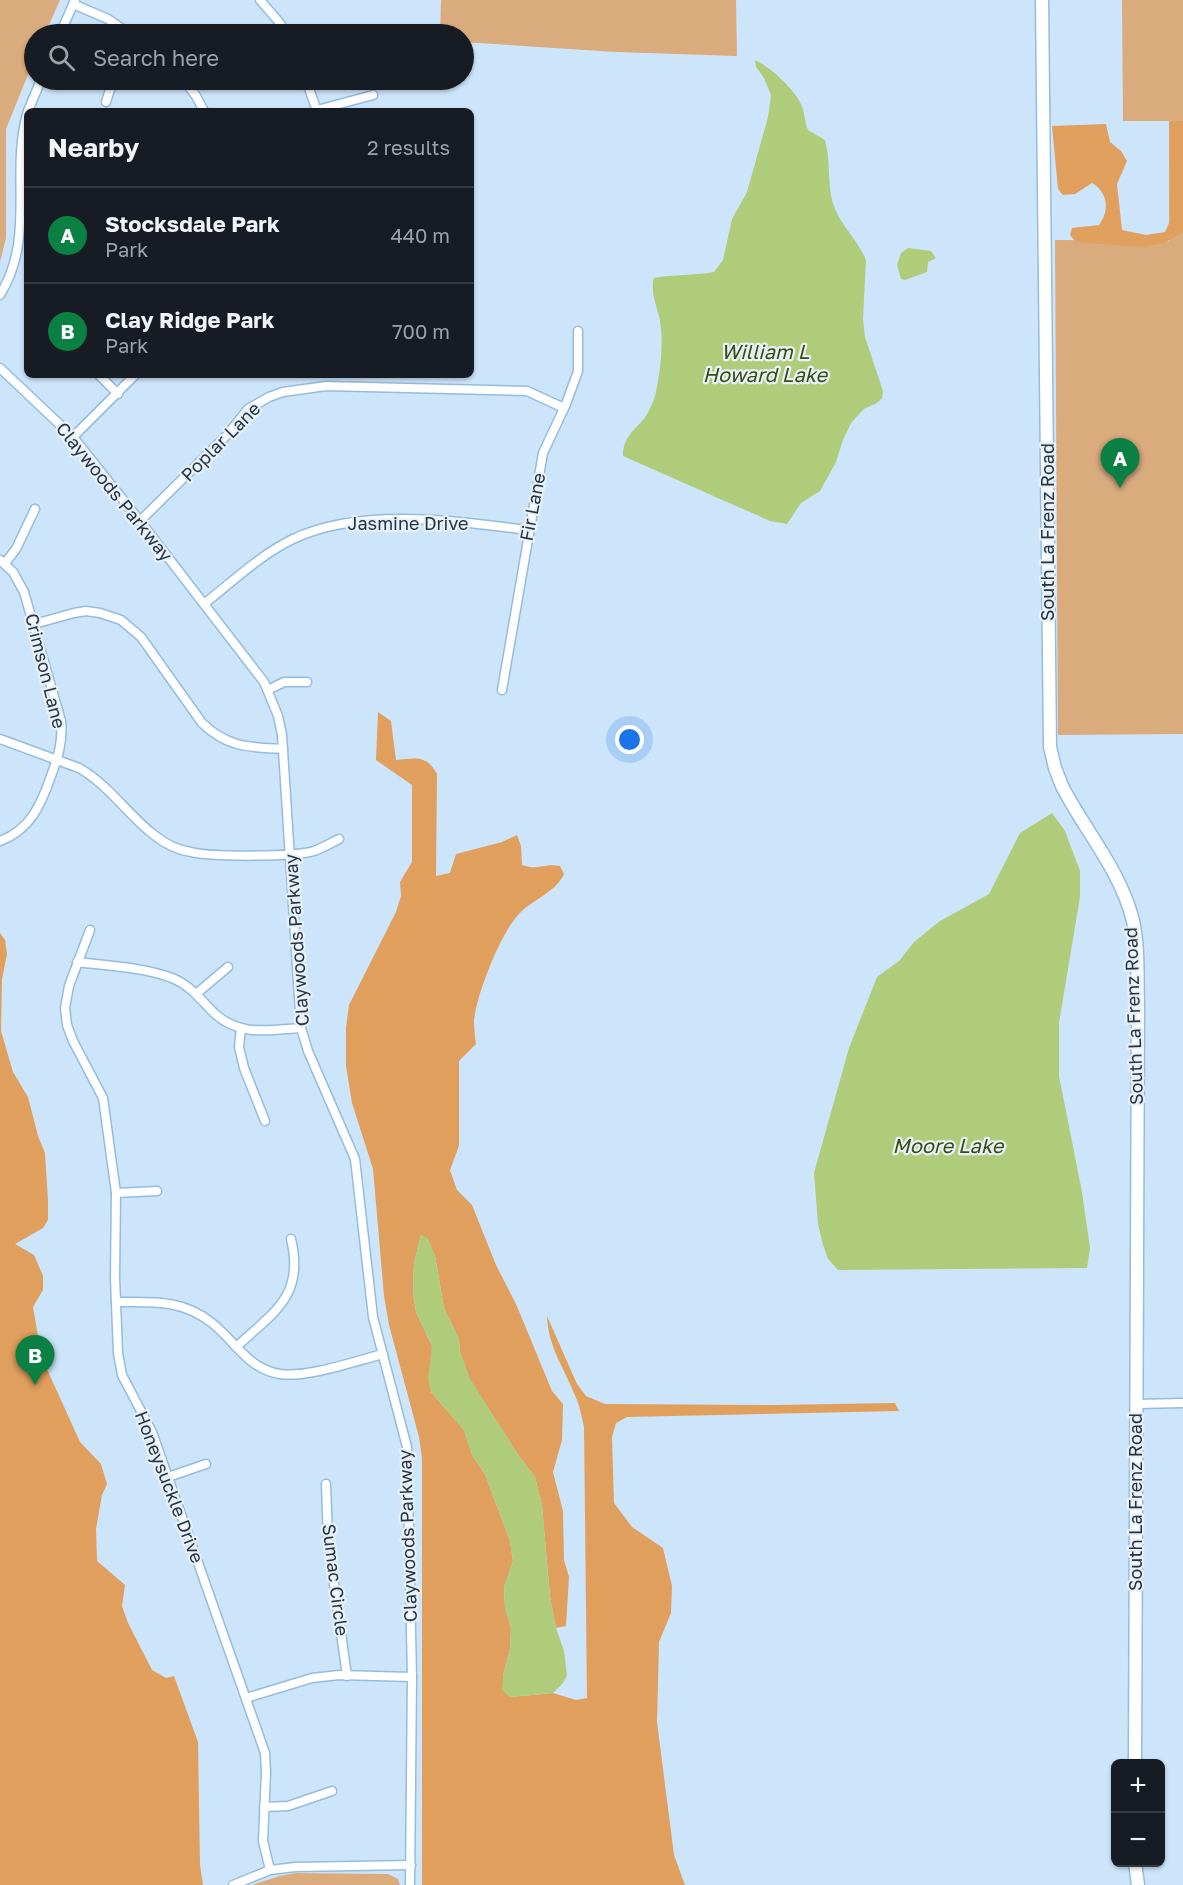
<!DOCTYPE html>
<meta charset="utf-8">
<style>
:root{--surface:#171b24;--page:#20242c;--text:#f1f3f6;--muted:#9ea1a6;--line:#363941;--accent:#0b8043}
body{margin:0;font-family:"Golos Text",sans-serif;background:var(--page);color:var(--text)}
.controls{position:absolute;right:18px;bottom:18px;display:grid;overflow:hidden;border-radius:9px;box-shadow:0 2px 4px #0004}
.controls button{width:54px;height:54px;display:grid;place-items:center;padding:0;border:0;border-bottom:2px solid var(--line);background:var(--surface);color:var(--text);font:30px sans-serif}
.you{position:absolute;left:630px;top:740px;width:21px;height:21px;margin:-15px;border:4px solid #fff;border-radius:50%;background:#1a73e8;box-shadow:0 0 0 9px #1a73e833}
.badge{display:grid;place-items:center;width:39px;height:39px;border-radius:50%;background:var(--accent);color:#fff;font-size:20px;font-weight:700}
.pin{position:absolute;translate:-50% -50px;filter:drop-shadow(0 2px 3px #0008)}
.pin::after{content:'';position:absolute;top:32px;width:21px;height:18px;background:inherit;clip-path:polygon(0 0,100% 0,50% 100%)}
.list{margin:0;padding:0;list-style:none}
h2{display:flex;justify-content:space-between;align-items:center;height:78px;margin:0;padding:0 24px;font-size:26px}
h2 small{font-size:20px;font-weight:400;color:var(--muted)}
.list li{display:grid;grid-template-columns:39px 1fr auto;gap:18px;align-items:center;box-sizing:border-box;height:96px;padding:0 24px;border-top:2px solid var(--line)}
.list b{display:block;font-size:22px;white-space:nowrap}
.list p{margin:0;font-size:20px;white-space:nowrap;color:var(--muted)}
.list em{font-size:20px;font-style:normal;color:var(--muted)}
.icon{flex:none;width:33px;height:33px;fill:none;stroke:currentColor;stroke-width:2;stroke-linecap:round;stroke-linejoin:round}
.map{position:relative;flex:none;width:1183px;height:1885px;overflow:hidden}
.search{position:absolute;background:var(--surface);box-shadow:0 2px 4px #0004;left:24px;top:24px;width:450px;height:66px;display:flex;align-items:center;gap:15px;box-sizing:border-box;padding:0 21px;border-radius:33px;color:var(--muted);font-size:22px}
.panel{position:absolute;background:var(--surface);box-shadow:0 2px 4px #0004;left:24px;top:108px;width:450px;height:270px;border-radius:9px}
.map>svg:first-child{display:block}
.green{fill:#daab7d}
.forest{fill:#e09f5d}
.water{fill:#aecc7a}
.lines{fill:none;stroke-linecap:round;stroke-linejoin:round}
.street-casing{stroke:#94bcdf;stroke-width:11}
.secondary-casing{stroke:#94bcdf;stroke-width:15}
.street{stroke:#fff;stroke-width:8}
.secondary{stroke:#fff;stroke-width:12}
.labels{text-anchor:middle;stroke-width:4.5;stroke-linejoin:round;paint-order:stroke}
.street-label{font-size:18px;fill:#243443;stroke:#e8f0f8}
.water-label{font-size:20px;font-style:italic;fill:#394b0f;stroke:#e8f0f8}
</style>
<div class="map">
<svg width="1183" height="1885" viewBox="0 0 1183 1885">
<rect width="100%" height="100%" fill="#cde5fb"/>
<g class="green">
<polygon points="0,0 60,0 45,34 34,34 34,60 6,129 6,238 0,262"/>
<polygon points="441,0 736,0 737,56 616,52 464,42 464,34 440,34"/>
<polygon points="1122,0 1183,0 1183,734 1058,735 1055,240 1169,241 1169,121 1123,121"/>
<polygon points="296,1873 388,1874 398,1879 400,1885 252,1885 280,1876"/>
</g>
<g class="forest">
<path d="M1169,121H1183V232L1164,243L1143,247L1076,242L1070,235L1072,228L1099,225C1110,211 1108,192 1092,183L1075,194L1063,195L1058,189L1052,126L1106,124L1110,142L1121,151L1127,161L1117,184L1122,230L1146,235L1165,232L1170,221Z"/>
<path d="M378,712L391,721L396,760C416,758 427,755 437,774L436,876L450,873L456,854L502,842L517,835L521,846L522,865C539,871 543,863 560,866L564,874C555,893 533,899 519,914C501,932 476,995 474,1021C474,1028 475,1037 476,1044L459,1061V1146L450,1170L457,1190L472,1205L496,1265L516,1304L552,1391L563,1404L562,1440L553,1472L563,1511L564,1560L569,1577L566,1626L556,1628L550,1597L542,1505L535,1477L519,1456L470,1380L460,1352L459,1339L444,1308L435,1256L421,1235L414,1263L413,1293L416,1312L432,1346L431,1392L464,1430L472,1455L485,1474L510,1541L513,1561L504,1587L505,1608L511,1627L510,1649L503,1676L510,1697L553,1693L576,1700L587,1698L584,1427C582,1418 580,1408 577,1400C566,1371 548,1348 547,1316L577,1384L586,1396L605,1404L776,1405L895,1403L899,1411L627,1417L616,1423L612,1437L614,1503L632,1527L663,1548L672,1586L671,1613L659,1642L657,1722L674,1855L685,1885H422V1458L419,1437L389,1325L384,1296L373,1169L352,1103L346,1066V1028L349,1005L396,912L401,896L400,882L412,862V785L376,760Z"/>
<polygon points="0,933 5,940 7,954 2,979 1,1031 13,1072 28,1097 38,1136 45,1153 48,1200 48,1220 43,1228 15,1244 34,1255 43,1276 43,1290 33,1307 39,1342 46,1367 80,1442 101,1464 107,1484 102,1495 96,1529 97,1561 125,1585 122,1606 128,1623 152,1670 166,1678 174,1676 198,1742 200,1865 203,1885 0,1885"/>
</g>
<g class="water">
<path d="M755,60C768,65 794,89 800,102C805,111 804,121 808,130L825,140C831,161 827,183 833,204C840,225 858,240 866,260L863,319L865,337L883,391L882,398L877,403L864,409L851,423L843,440L836,462L820,491L801,503L787,524L770,521L623,456C623,439 631,433 642,421C648,415 654,401 656,392C660,372 663,349 661,328C660,311 649,294 654,278C673,274 694,276 714,272L723,260L732,219L747,192L768,117L771,95L764,78L756,67Z"/>
<polygon points="908,248 931,251 936,258 928,262 927,272 905,280 901,279 897,265 901,253"/>
<polygon points="1052,813 1065,831 1080,871 1080,897 1059,1023 1059,1076 1082,1192 1090,1248 1087,1268 838,1270 828,1259 823,1245 818,1224 814,1173 849,1048 877,977 899,961 914,942 940,921 989,894 1020,833"/>
<polygon points="421,1235 428,1238 435,1256 444,1308 459,1339 460,1352 470,1379 519,1456 535,1477 542,1505 550,1597 556,1628 564,1651 567,1675 563,1683 553,1693 510,1697 502,1690 503,1676 510,1649 511,1627 505,1608 504,1587 513,1561 510,1541 485,1474 472,1455 464,1430 431,1392 428,1379 432,1346 416,1312 413,1293 414,1263"/>
</g>
<g class="lines">
<defs>
<g id="street">
<polyline points="260,0 279,22 287,34"/>
<polyline points="73,4 108,19 130,34"/>
<polyline points="60,34 75,0"/>
<polyline points="184,80 196,96 204,111"/>
<polyline points="306,80 317,111"/>
<polyline points="106,102 113,80"/>
<polyline points="317,110 373,95"/>
<polyline points="28,111 41,80"/>
<path d="M0,295C36,236 10,176 27,114"/>
<polyline points="0,368 73,437 140,521 264,682 278,716 282,735 301,1028 308,1051 355,1159 373,1317 407,1447 412,1677 410,1885"/>
<polyline points="99,375 118,394"/>
<polyline points="73,437 135,375"/>
<polyline points="140,521 228,434 248,409 269,397 283,392 326,386 527,391 564,408"/>
<path d="M0,560L13,572L24,592L61,721C63,741 58,758 51,776C41,805 30,830 0,841"/>
<polyline points="5,563 16,549 35,509"/>
<path d="M204,604C232,582 260,555 293,539C361,507 456,521 528,530"/>
<path d="M34,624L74,613L86,611L100,613L121,620L141,637L202,723C228,748 249,747 283,749"/>
<polyline points="268,690 284,682 307,682"/>
<polyline points="502,690 543,453 566,404 578,371 578,331"/>
<path d="M0,739L79,768C109,785 127,814 154,835C164,843 177,850 191,852C210,857 296,857 314,851C322,848 331,843 339,839"/>
<polyline points="90,930 69,986 65,1008 67,1025 73,1041 103,1098 116,1193 115,1278 118,1353 122,1375 152,1432 265,1753 266,1773 263,1841 270,1870"/>
<path d="M77,962C108,966 143,967 172,978C190,985 201,1000 214,1013C240,1037 269,1030 301,1028"/>
<polyline points="196,994 228,967"/>
<polyline points="241,1028 239,1047 244,1068 265,1121"/>
<polyline points="116,1193 157,1191"/>
<path d="M116,1302C152,1302 182,1299 212,1323C234,1340 249,1370 280,1374C308,1378 355,1361 383,1354"/>
<path d="M236,1347C273,1313 305,1296 291,1239"/>
<polyline points="1136,1404 1183,1403"/>
<polyline points="168,1477 206,1464"/>
<polyline points="326,1484 328,1540 347,1676"/>
<polyline points="246,1698 312,1678 339,1675 412,1677"/>
<polyline points="264,1807 288,1806 332,1791"/>
<polyline points="233,1885 270,1870 295,1867 411,1865"/>
</g>
<g id="secondary">
<path d="M1042,0L1050,747L1055,768L1062,786C1085,831 1121,871 1133,921C1139,948 1137,978 1138,1005L1135,1764"/>
<polyline points="1135,1862 1138,1885"/>
</g>
</defs>
<use href="#street" class="street-casing"/>
<use href="#secondary" class="secondary-casing"/>
<use href="#street" class="street"/>
<use href="#secondary" class="secondary"/>
</g>
<g class="labels">
<g class="street-label">
<text transform="translate(221 442) rotate(-45)" y="6">Poplar Lane</text>
<text transform="translate(114 492) rotate(51)" y="6">Claywoods Parkway</text>
<text transform="translate(533 507) rotate(-79)" y="6">Fir Lane</text>
<text x="408" y="530">Jasmine Drive</text>
<text transform="translate(1048 532) rotate(-90)" y="6">South La Frenz Road</text>
<text transform="translate(45 671) rotate(76)" y="6">Crimson Lane</text>
<text transform="translate(297 940) rotate(-94)" y="6">Claywoods Parkway</text>
<text transform="translate(1134 1016) rotate(-92)" y="6">South La Frenz Road</text>
<text transform="translate(169 1487) rotate(69)" y="6">Honeysuckle Drive</text>
<text transform="translate(1136 1502) rotate(-90)" y="6">South La Frenz Road</text>
<text transform="translate(408 1536) rotate(-92)" y="6">Claywoods Parkway</text>
<text transform="translate(335 1580) rotate(83)" y="6">Sumac Circle</text>
</g>
<g class="water-label">
<text x="765" y="359">William L<tspan x="765" dy="23">Howard Lake</tspan></text>
<text x="948" y="1153">Moore Lake</text>
</g>
</g>
</svg>
<div class="controls">
<button>+</button>
<button>−</button>
</div>
<div class="you"></div>
<div class="pin badge" style="left:1120px;top:488px">A</div>
<div class="pin badge" style="left:35px;top:1385px">B</div>
<div class="search"><svg class="icon" aria-label="search" viewBox="0 0 24 24"><circle cx="10" cy="10" r="6"/><path d="M15 15l6 6"/></svg>Search here</div>
<section class="panel">
<h2>Nearby<small>2 results</small></h2>
<ul class="list">
<li><span class="badge">A</span><div><b>Stocksdale Park</b><p>Park</p></div><em>440 m</em></li>
<li><span class="badge">B</span><div><b>Clay Ridge Park</b><p>Park</p></div><em>700 m</em></li>
</ul>
</section>
</div>
